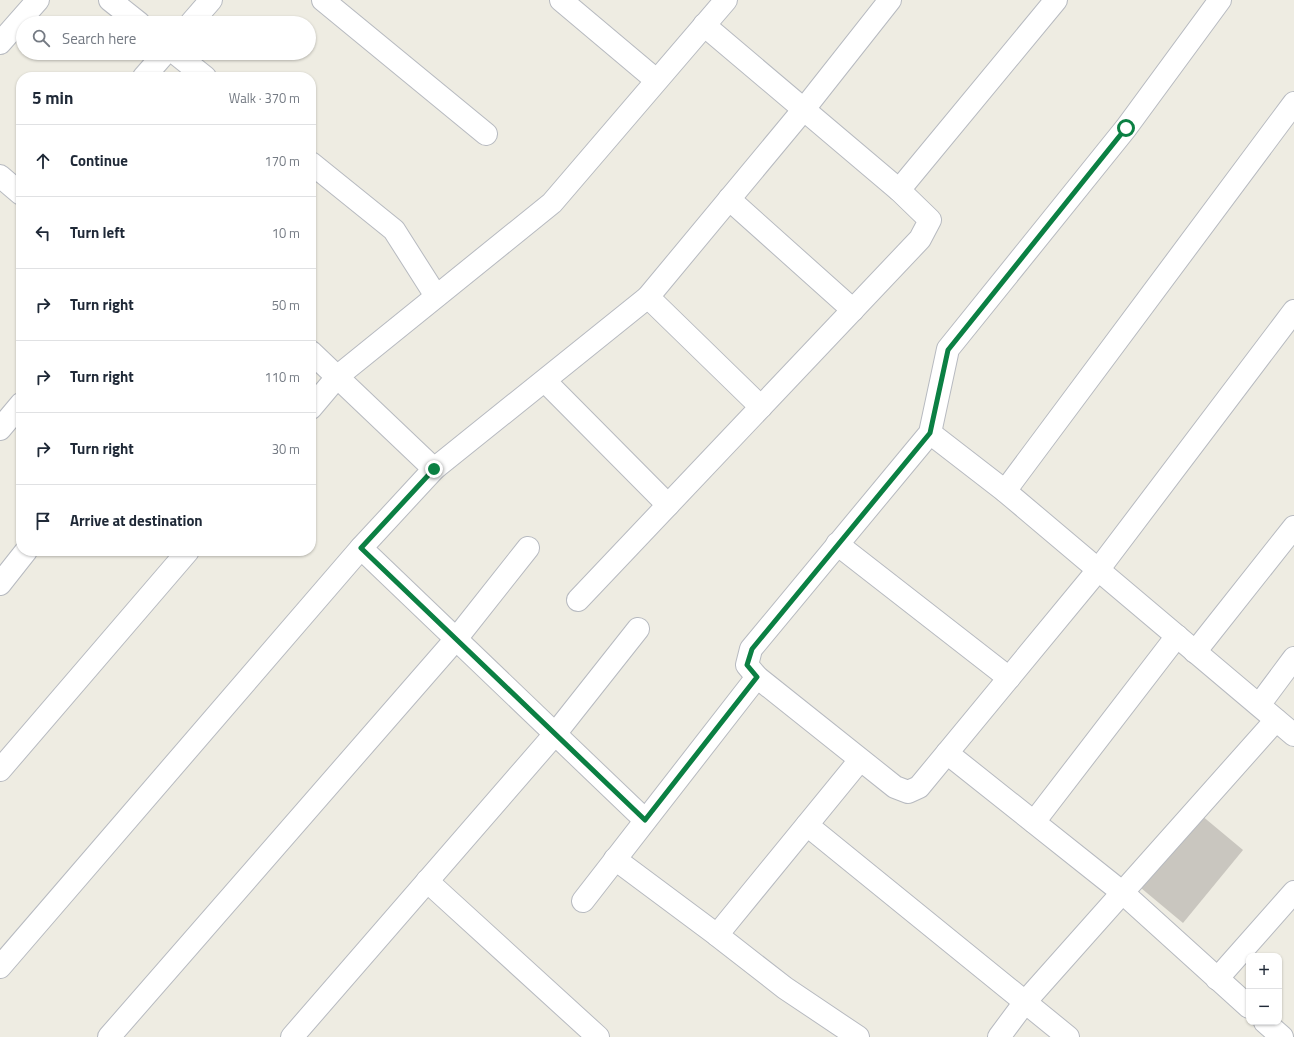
<!DOCTYPE html>
<meta charset="utf-8">
<style>
:root{--surface:#fff;--page:#f6f6f7;--text:#1f2937;--muted:#747a83;--line:#e0e1e3}
body{margin:0;font-family:"Titillium Web",sans-serif;background:var(--page);color:var(--text)}
.controls{position:absolute;right:12px;bottom:12px;display:grid;overflow:hidden;border-radius:8px;box-shadow:0 1px 3px #0004}
.controls button{width:36px;height:36px;display:grid;place-items:center;padding:0;border:0;border-bottom:1px solid var(--line);background:var(--surface);color:var(--text);font:20px sans-serif}
.stop{position:absolute;width:12px;height:12px;margin:-9px;border:3px solid #0b8043;border-radius:50%;background:#fff}
.stop.end{background:#0b8043;border-color:#fff;box-shadow:0 1px 4px #0008}
.list{margin:0;padding:0;list-style:none}
h2{display:flex;justify-content:space-between;align-items:center;height:52px;margin:0;padding:0 16px;font-size:17px}
h2 small{font-size:13px;font-weight:400;color:var(--muted)}
.list li{display:grid;grid-template-columns:26px 1fr auto;gap:12px;align-items:center;box-sizing:border-box;height:72px;padding:0 16px;border-top:1px solid var(--line)}
.list b{display:block;font-size:15px;white-space:nowrap}
.list em{font-size:13px;font-style:normal;color:var(--muted)}
.icon{flex:none;width:22px;height:22px;fill:none;stroke:currentColor;stroke-width:2;stroke-linecap:round;stroke-linejoin:round}
.map{position:relative;flex:none;width:1294px;height:1037px;overflow:hidden}
.search{position:absolute;background:var(--surface);box-shadow:0 1px 3px #0004;left:16px;top:16px;width:300px;height:44px;display:flex;align-items:center;gap:10px;box-sizing:border-box;padding:0 14px;border-radius:22px;color:var(--muted);font-size:15px}
.panel{position:absolute;background:var(--surface);box-shadow:0 1px 3px #0004;left:16px;top:72px;width:300px;height:484px;border-radius:16px}
.map>svg:first-child{display:block}
.building{fill:#c9c6bf}
.lines{fill:none;stroke-linecap:round;stroke-linejoin:round}
.minor-casing{stroke:#b7bac0;stroke-width:24}
.minor{stroke:#fff;stroke-width:22}
.route{stroke:#0b8043;stroke-width:5}
</style>
<div class="map">
<svg width="1294" height="1037" viewBox="0 0 1294 1037">
<rect width="100%" height="100%" fill="#eeece2"/>
<polygon class="building" points="1201,815 1243,850 1183,923 1141,888"/>
<g class="lines">
<defs>
<g id="minor">
<polyline points="110,0 139,23"/>
<polyline points="323,0 486,134"/>
<polyline points="561,0 656,80"/>
<polyline points="1220,0 1126,128 948,349 930,433 751,649 747,665 757,677 895,787 908,792 919,787 1098,570 1294,311"/>
<polyline points="191,23 211,0"/>
<polyline points="0,43 38,0"/>
<polyline points="175,53 205,77"/>
<polyline points="144,77 165,53"/>
<polyline points="311,163 394,230 436,296"/>
<polyline points="0,176 21,194"/>
<polyline points="899,190 1056,0"/>
<polyline points="729,199 853,310"/>
<polyline points="648,297 761,407"/>
<polyline points="311,352 434,469"/>
<polyline points="545,381 668,505"/>
<polyline points="311,408 338,376 552,203 726,0"/>
<polyline points="0,429 21,404"/>
<polyline points="930,433 1005,491 1294,735"/>
<polyline points="1005,491 1294,103"/>
<polyline points="837,544 1009,678"/>
<polyline points="361,548 645,820"/>
<polyline points="0,584 26,551"/>
<polyline points="578,600 920,239 930,220 899,190 704,25"/>
<polyline points="1195,652 1294,527"/>
<polyline points="1259,705 1294,658"/>
<polyline points="947,753 1123,893 1249,1007"/>
<polyline points="0,770 188,551"/>
<polyline points="1034,822 1177,636"/>
<polyline points="807,825 1068,1037"/>
<polyline points="615,859 717,935"/>
<polyline points="427,881 598,1037"/>
<polyline points="583,901 757,677"/>
<polyline points="0,967 361,548 434,469 648,297 804,109 890,0"/>
<polyline points="1217,979 1294,892"/>
<polyline points="1265,1022 1282,1037"/>
<polyline points="109,1037 456,639 528,548"/>
<polyline points="292,1037 555,734 638,629"/>
<polyline points="858,1037 785,988 717,935 860,760"/>
<polyline points="999,1037 1025,1002 1276,720"/>
</g>
</defs>
<use href="#minor" class="minor-casing"/>
<use href="#minor" class="minor"/>
</g>
<g class="lines">
<polyline class="route" points="434,469 361,548 645,820 757,677 747,665 752,649 930,433 948,350 1126,128"/>
</g>
</svg>
<div class="controls">
<button>+</button>
<button>−</button>
</div>
<div class="stop" style="left:1126px;top:128px"></div>
<div class="stop end" style="left:434px;top:469px"></div>
<div class="search"><svg class="icon" aria-label="search" viewBox="0 0 24 24"><circle cx="10" cy="10" r="6"/><path d="M15 15l6 6"/></svg>Search here</div>
<section class="panel">
<h2>5 min<small>Walk · 370 m</small></h2>
<ul class="list">
<li><svg class="icon" aria-label="ahead" viewBox="0 0 24 24"><path d="M12 20V5M6 11l6-6 6 6"/></svg><div><b>Continue</b></div><em>170 m</em></li>
<li><svg class="icon" aria-label="left" viewBox="0 0 24 24"><path d="M17 20v-9H6M10 6l-5 5 5 5"/></svg><div><b>Turn left</b></div><em>10 m</em></li>
<li><svg class="icon" aria-label="right" viewBox="0 0 24 24"><path d="M7 20v-9h11M14 6l5 5-5 5"/></svg><div><b>Turn right</b></div><em>50 m</em></li>
<li><svg class="icon" aria-label="right" viewBox="0 0 24 24"><path d="M7 20v-9h11M14 6l5 5-5 5"/></svg><div><b>Turn right</b></div><em>110 m</em></li>
<li><svg class="icon" aria-label="right" viewBox="0 0 24 24"><path d="M7 20v-9h11M14 6l5 5-5 5"/></svg><div><b>Turn right</b></div><em>30 m</em></li>
<li><svg class="icon" aria-label="arrive" viewBox="0 0 24 24"><path d="M6 21V4h12l-3 4 3 4H6"/></svg><div><b>Arrive at destination</b></div></li>
</ul>
</section>
</div>
